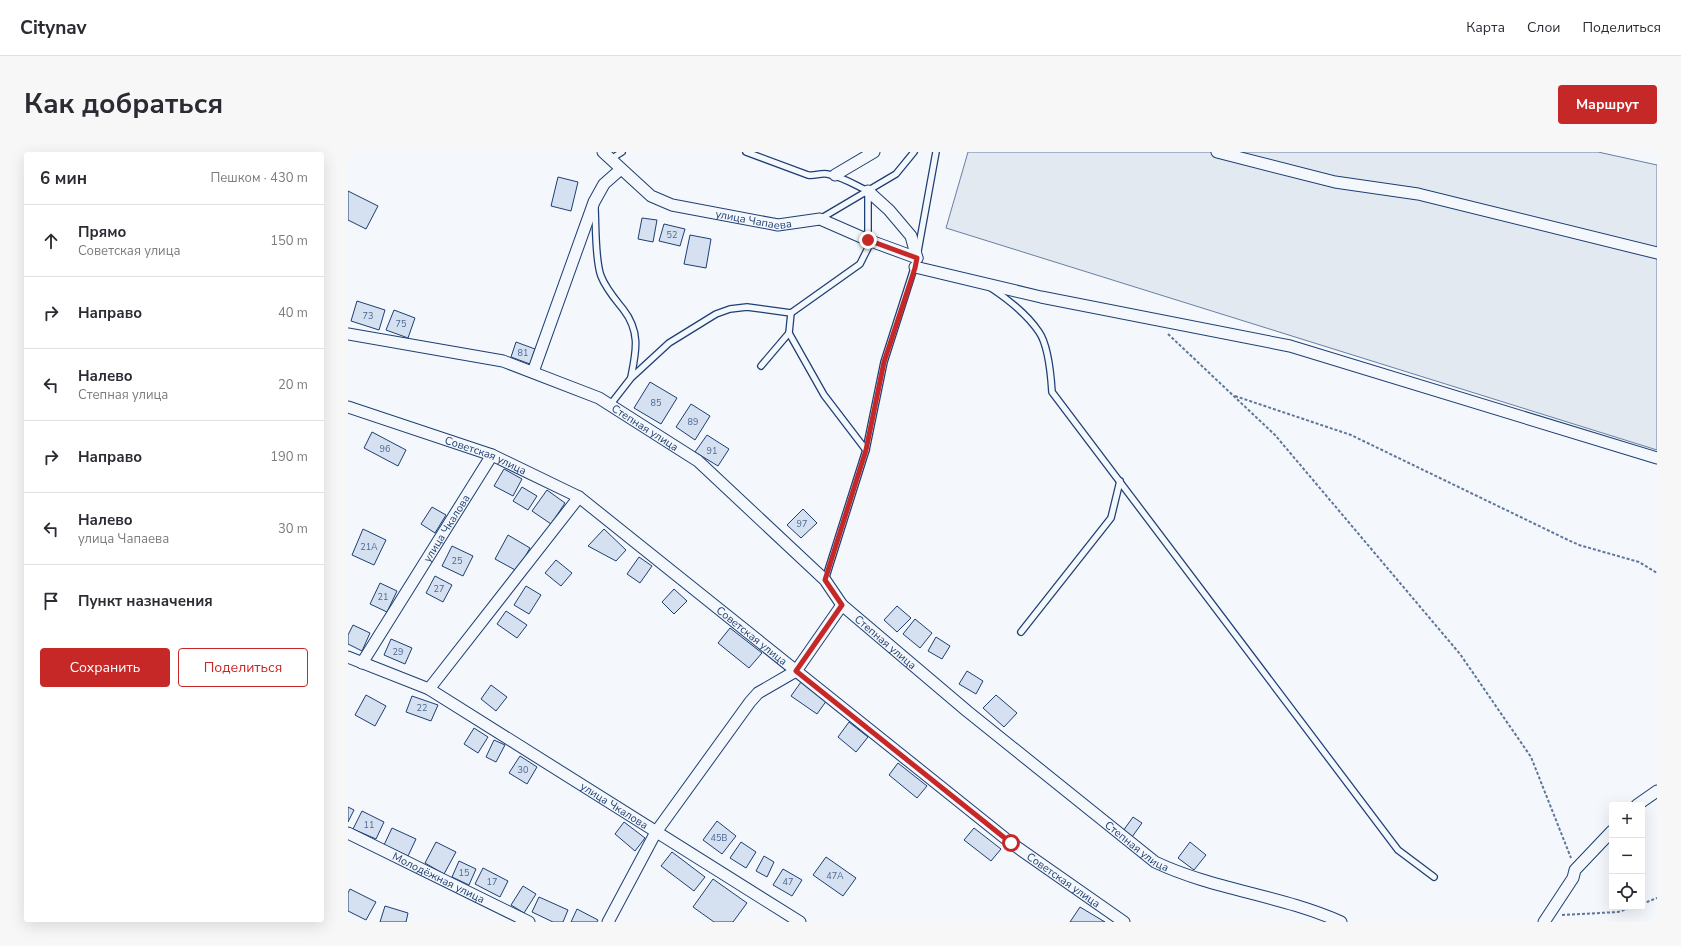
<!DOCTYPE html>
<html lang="ru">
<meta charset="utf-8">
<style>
:root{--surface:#fff;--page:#f7f7f7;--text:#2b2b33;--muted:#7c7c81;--line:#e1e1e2;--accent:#c62828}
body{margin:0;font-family:"Nunito Sans",sans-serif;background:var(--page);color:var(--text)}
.controls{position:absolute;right:12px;bottom:12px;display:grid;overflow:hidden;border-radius:4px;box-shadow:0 4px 16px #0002}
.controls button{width:36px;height:36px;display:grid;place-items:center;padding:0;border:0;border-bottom:1px solid var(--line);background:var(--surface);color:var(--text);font:20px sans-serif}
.stop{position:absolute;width:12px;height:12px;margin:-9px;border:3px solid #c62828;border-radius:50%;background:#fff}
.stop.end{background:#c62828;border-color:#fff;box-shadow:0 1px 4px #0008}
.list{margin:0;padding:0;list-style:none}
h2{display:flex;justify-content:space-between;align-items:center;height:52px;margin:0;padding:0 16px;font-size:17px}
h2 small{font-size:13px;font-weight:400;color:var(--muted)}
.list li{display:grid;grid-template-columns:26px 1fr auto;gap:12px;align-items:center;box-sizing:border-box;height:72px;padding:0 16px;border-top:1px solid var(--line)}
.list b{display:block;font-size:15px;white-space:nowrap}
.list p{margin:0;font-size:13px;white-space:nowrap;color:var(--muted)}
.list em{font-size:13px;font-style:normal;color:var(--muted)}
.actions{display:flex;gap:8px;padding:12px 16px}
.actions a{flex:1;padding:9px 0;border:1px solid var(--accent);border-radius:4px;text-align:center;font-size:14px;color:var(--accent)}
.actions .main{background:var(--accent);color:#fff}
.icon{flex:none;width:22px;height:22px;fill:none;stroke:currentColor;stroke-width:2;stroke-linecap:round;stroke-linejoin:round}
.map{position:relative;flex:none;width:1309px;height:770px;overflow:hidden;border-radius:4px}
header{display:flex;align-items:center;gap:24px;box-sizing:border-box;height:56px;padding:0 20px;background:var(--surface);border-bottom:1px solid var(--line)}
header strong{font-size:19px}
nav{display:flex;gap:22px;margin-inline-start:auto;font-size:14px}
.intro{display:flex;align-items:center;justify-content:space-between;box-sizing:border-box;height:96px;padding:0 24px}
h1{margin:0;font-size:28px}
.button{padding:10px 18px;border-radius:4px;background:var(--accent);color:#fff;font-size:14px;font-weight:700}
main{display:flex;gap:24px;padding:0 24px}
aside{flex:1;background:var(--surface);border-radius:4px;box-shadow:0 4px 16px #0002}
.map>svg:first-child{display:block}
.green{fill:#e3e9f0;stroke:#687fa3}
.building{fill:#d5e0f0;stroke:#1d3f73}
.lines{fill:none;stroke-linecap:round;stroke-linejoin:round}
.lane-casing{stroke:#1d3f73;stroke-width:8}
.street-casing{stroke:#1d3f73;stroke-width:13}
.path{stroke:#5e769c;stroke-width:2;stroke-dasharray:3 2;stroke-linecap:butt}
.lane{stroke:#f4f7fb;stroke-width:5.5}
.street{stroke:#f4f7fb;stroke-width:11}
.route{stroke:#c62828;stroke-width:5}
.labels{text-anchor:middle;stroke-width:3;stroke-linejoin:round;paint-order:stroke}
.number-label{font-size:9px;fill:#4b6792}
.street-label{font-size:11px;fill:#1d3f73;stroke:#f4f7fb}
</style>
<header>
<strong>Citynav</strong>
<nav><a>Карта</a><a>Слои</a><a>Поделиться</a></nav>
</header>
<div class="intro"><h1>Как добраться</h1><a class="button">Маршрут</a></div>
<main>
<aside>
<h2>6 мин<small>Пешком · 430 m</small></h2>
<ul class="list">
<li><svg class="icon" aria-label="ahead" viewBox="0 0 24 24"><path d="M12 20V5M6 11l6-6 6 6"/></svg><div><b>Прямо</b><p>Советская улица</p></div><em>150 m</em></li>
<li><svg class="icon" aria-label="right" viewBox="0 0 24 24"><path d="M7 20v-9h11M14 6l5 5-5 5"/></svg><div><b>Направо</b></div><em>40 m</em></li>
<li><svg class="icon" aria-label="left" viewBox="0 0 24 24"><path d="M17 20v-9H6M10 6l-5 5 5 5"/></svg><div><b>Налево</b><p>Степная улица</p></div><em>20 m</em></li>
<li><svg class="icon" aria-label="right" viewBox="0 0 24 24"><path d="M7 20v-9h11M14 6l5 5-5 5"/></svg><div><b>Направо</b></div><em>190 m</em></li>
<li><svg class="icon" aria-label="left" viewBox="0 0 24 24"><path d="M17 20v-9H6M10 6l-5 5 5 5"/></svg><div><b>Налево</b><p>улица Чапаева</p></div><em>30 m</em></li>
<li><svg class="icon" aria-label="arrive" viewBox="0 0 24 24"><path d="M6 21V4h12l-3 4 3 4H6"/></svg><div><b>Пункт назначения</b></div></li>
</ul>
<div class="actions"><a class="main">Сохранить</a><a>Поделиться</a></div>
</aside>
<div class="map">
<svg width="1309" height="770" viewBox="0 0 1309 770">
<rect width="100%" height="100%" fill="#f4f7fb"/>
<polygon class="green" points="620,0 1250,0 1309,13 1309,298 598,76"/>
<g class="building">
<polygon points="210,25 230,30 223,59 203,54"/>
<polygon points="0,39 30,54 18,77 0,68"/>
<polygon points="294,66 309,68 305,90 290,87"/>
<polygon points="316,72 337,77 332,94 311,89"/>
<polygon points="342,83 363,87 358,116 336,112"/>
<polygon points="9,149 37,158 31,178 3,169"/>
<polygon points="46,158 67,166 60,186 38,178"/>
<polygon points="168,190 187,197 182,212 163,205"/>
<polygon points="302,230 329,246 313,272 286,256"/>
<polygon points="343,252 362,264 347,288 328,275"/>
<polygon points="24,280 58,298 50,314 16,296"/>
<polygon points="359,283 381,297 370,314 347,300"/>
<polygon points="156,317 174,327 165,344 146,334"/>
<polygon points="174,335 189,344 180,358 165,349"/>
<polygon points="199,338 217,351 203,372 184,359"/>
<polygon points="84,355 98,363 87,381 73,372"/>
<polygon points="455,357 469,371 453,386 439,373"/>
<polygon points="15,377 38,388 26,413 4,403"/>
<polygon points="256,377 278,398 268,409 240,394"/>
<polygon points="160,383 182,396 169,419 147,407"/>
<polygon points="104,394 125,404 115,424 94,414"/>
<polygon points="291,405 304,414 292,431 279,422"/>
<polygon points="208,408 224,421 213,434 197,421"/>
<polygon points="87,424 104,433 95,450 78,441"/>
<polygon points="32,431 49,439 39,460 22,452"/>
<polygon points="178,434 193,443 181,462 166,453"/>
<polygon points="326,437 339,449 326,462 314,450"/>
<polygon points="549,454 563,466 549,480 536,468"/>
<polygon points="158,459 179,473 169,486 149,472"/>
<polygon points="567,467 584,481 572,496 555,482"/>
<polygon points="5,473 22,481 14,499 0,492 0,483"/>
<polygon points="382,476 414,501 401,516 370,491"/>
<polygon points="588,485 602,494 594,507 580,499"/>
<polygon points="43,487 64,496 57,512 36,503"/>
<polygon points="619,519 635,529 628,542 611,532"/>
<polygon points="453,530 479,548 469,562 443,544"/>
<polygon points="143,533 159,545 148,559 133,547"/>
<polygon points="18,543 38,554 27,574 7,563"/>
<polygon points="648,543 669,561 656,575 635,556"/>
<polygon points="64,544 90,553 83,569 58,560"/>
<polygon points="501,570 520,585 508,600 490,585"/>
<polygon points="126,576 140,585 130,601 116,592"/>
<polygon points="146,588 157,593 148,610 138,605"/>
<polygon points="172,604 189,615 179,632 161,621"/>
<polygon points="550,611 579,634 569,646 541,623"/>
<polygon points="0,655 6,658 0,670"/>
<polygon points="14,659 36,670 28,687 5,677"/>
<polygon points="785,665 794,671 784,685 775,679"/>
<polygon points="369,669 388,684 374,702 355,688"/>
<polygon points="276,670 297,686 287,699 267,682"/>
<polygon points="44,676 68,687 60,704 36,693"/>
<polygon points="626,676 653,697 643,709 616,688"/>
<polygon points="88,690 108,700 96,722 77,711"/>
<polygon points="393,690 408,700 398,716 382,706"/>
<polygon points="842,690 858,703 846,718 830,706"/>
<polygon points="324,700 357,725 346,739 313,714"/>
<polygon points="416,704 426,710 419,725 408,719"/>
<polygon points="478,705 508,726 495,744 465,723"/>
<polygon points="111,709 128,717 121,733 104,725"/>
<polygon points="135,716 160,729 152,745 127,732"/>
<polygon points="435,717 454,728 444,744 425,733"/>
<polygon points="365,727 399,751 385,770 366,770 345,755"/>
<polygon points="175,734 188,742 176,761 163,753"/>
<polygon points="2,737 28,750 18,768 0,759 0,741"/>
<polygon points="191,745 220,758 215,770 205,770 184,760"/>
<polygon points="37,754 60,761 58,770 32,770"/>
<polygon points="732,755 757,770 722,770"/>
<polygon points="229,757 250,768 249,770 223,770"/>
</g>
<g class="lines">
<defs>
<g id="lane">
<path d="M398,0L460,23C467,24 472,21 479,22C493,24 507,33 520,39V96L512,112L443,161L441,181L413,214"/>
<polyline points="263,7 274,0"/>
<path d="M247,57C248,75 247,108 253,124C258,137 267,147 275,157C293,180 288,200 283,225"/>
<polyline points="472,67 548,22 566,0"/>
<polyline points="570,99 588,0"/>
<path d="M643,136C661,148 679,162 691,180C700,193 703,224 704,240L1050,698L1086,725"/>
<polyline points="441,181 476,243 518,298"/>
<polyline points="262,253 283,226 321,191 368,162 382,157 399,155 443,161"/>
<polyline points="477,428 518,298 536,210 567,113"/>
<polyline points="673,480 763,366 772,329"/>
</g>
<g id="street">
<path id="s1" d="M255,0L303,44L324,53L430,73L472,67L520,88L569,106"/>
<polyline points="869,0 987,30 1070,42 1309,101"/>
<polyline points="487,23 526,0"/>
<polyline points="520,39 541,58 563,84 569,106"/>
<polyline points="567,115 693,145 942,194 1309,306"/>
<path id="s2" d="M0,182L155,209L251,246L350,309L477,428L494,453L619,559L807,710C866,738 933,743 993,770"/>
<polyline points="185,220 246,50 256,32 273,17"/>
<path id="s3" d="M0,255L144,303L231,345L663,691L776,770"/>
<path id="s4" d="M0,505L81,537L452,770"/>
<path id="s5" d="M14,511L144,303"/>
<polyline points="81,537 231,345"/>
<polyline points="1289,653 1309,639"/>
<path id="s6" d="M0,681L181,770"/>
<polyline points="260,770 308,680 402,550 410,541 448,519 494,453"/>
<polyline points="1196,770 1225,726 1227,718 1264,679"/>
</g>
</defs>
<use href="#lane" class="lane-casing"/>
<use href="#street" class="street-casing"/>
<g class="path">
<polyline points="820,182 927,283 1112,502 1183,605 1223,706"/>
<polyline points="887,244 1003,283 1218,387 1231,393 1291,410 1309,421"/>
<polyline points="1294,752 1309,746"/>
<polyline points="1214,763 1270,760 1285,755"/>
</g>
<use href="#lane" class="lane"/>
<use href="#street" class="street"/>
</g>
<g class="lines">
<polyline class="route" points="520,88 569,106 567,116 536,210 518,298 477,428 494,453 448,519 663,691"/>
</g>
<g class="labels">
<g class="number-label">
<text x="324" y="86">52</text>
<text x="20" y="167">73</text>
<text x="53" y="175">75</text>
<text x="175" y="204">81</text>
<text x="308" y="254">85</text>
<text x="345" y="273">89</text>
<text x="37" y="300">96</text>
<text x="364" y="302">91</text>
<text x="454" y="375">97</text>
<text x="21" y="398">21А</text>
<text x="109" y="412">25</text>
<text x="91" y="440">27</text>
<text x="35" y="448">21</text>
<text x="50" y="503">29</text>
<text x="74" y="559">22</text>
<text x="175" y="621">30</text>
<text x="21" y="676">11</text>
<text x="371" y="689">45В</text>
<text x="116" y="724">15</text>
<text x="487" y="727">47А</text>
<text x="144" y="733">17</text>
<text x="440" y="733">47</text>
</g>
<g class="street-label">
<text dy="4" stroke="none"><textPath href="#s1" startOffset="171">улица Чапаева</textPath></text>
<text dy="4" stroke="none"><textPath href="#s2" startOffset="315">Степная улица</textPath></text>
<text dy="4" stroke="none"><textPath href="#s3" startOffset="146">Советская улица</textPath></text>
<text dy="4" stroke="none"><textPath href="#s5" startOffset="159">улица Чкалова</textPath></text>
<text dy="4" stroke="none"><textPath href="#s3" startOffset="470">Советская улица</textPath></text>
<text dy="4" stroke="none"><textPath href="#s2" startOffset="639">Степная улица</textPath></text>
<text dy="4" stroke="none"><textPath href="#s4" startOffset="306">улица Чкалова</textPath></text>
<text dy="4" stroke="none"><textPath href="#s2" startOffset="963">Степная улица</textPath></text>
<text dy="4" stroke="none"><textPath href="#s6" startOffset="101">Молодёжная улица</textPath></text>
<text dy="4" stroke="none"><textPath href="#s3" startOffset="866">Советская улица</textPath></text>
</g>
</g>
</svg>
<div class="controls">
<button>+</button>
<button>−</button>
<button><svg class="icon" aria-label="locate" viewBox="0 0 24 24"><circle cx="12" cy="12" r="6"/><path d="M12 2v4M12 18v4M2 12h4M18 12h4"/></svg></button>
</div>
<div class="stop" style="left:663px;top:691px"></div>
<div class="stop end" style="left:520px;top:88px"></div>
</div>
</main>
